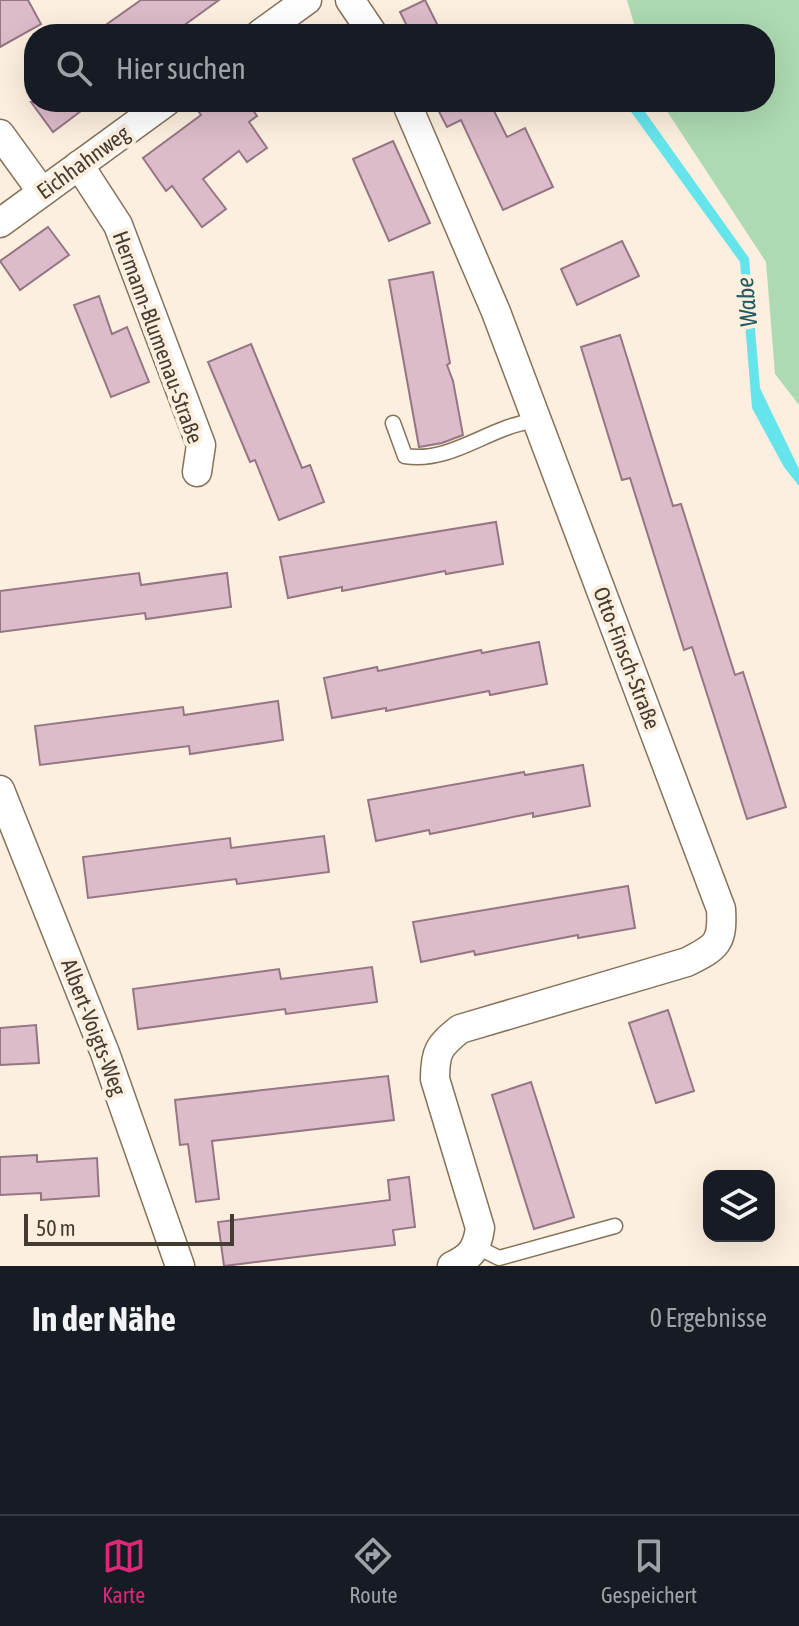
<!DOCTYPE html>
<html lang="de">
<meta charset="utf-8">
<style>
:root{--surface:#171b24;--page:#242831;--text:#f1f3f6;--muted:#9ea1a6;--line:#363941;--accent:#db2777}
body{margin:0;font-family:"Asap Condensed",sans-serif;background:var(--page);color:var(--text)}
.controls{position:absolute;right:24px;bottom:24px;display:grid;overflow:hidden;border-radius:16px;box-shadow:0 8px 32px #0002}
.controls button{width:72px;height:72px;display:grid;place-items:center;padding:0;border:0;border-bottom:2px solid var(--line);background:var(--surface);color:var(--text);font:40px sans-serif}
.scale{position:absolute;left:24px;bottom:20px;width:210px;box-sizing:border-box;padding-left:8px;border:4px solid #443c31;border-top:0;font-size:22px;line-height:28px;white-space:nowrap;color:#443c31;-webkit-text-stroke:6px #fcefdf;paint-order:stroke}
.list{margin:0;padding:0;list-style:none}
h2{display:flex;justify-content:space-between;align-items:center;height:104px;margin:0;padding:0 32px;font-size:34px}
h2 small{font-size:26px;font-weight:400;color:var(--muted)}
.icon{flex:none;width:44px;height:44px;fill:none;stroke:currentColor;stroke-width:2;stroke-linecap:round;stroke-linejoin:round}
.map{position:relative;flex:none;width:799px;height:1266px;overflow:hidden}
.search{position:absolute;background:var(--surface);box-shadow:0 8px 32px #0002;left:24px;right:24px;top:24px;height:88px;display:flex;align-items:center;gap:20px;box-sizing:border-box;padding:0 28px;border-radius:32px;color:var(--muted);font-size:30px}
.sheet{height:248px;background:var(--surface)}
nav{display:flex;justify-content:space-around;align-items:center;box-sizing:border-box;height:112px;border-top:2px solid var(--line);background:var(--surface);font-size:22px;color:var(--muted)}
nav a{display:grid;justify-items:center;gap:4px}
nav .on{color:var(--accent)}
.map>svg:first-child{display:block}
.green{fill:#addab2}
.water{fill:#66e4ec}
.building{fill:#dcbbca;stroke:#957684;stroke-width:2}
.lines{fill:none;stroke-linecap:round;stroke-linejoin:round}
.lane-casing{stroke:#857259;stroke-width:17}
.street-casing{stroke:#857259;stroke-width:31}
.lane{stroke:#fff;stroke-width:14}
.street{stroke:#fff;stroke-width:28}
.labels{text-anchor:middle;stroke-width:8;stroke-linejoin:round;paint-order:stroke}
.street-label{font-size:22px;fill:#443c31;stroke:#fcefdf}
.water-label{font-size:24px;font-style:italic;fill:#235a5d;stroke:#fcefdf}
</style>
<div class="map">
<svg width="799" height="1266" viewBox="0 0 799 1266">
<rect width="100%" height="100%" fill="#fcefdf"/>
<polygon class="green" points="627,0 799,0 799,405 775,374 766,262 661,102 765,102 765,34 637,34"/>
<polygon class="water" points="627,102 638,102 749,258 760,388 799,469 799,486 784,467 752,408 740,262 629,109"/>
<g class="building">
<polygon points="0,0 28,0 41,24 0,47"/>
<polygon points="141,0 219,0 172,34 93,34"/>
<polygon points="425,0 442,34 411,34 400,12"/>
<polygon points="31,102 93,102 53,132"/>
<polygon points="213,102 247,102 257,116 249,122 267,148 247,162 239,151 203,179 226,209 202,227 172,186 166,191 143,158 201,115 199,112"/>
<polygon points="434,102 497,102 491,105 507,137 525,128 553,187 503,210 461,120 447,127"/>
<polygon points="393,141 430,223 389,241 353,159"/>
<polygon points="48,227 69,255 20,290 0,261"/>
<polygon points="622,241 639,276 577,305 561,269"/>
<polygon points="433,272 450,363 447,365 453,381 463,435 442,443 419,447 389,280"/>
<polygon points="99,296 112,334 127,327 149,382 111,397 74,305"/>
<polygon points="620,335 673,506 681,504 735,675 743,672 786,807 747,819 692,647 684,650 630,478 622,480 581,347"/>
<polygon points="251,344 302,468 310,465 324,502 279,520 255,460 250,462 208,362"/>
<polygon points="496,522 503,564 446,574 445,571 342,591 342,587 288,598 280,557"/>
<polygon points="139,573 141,585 227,573 231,607 146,619 145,613 0,632 0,591"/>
<polygon points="539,642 547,684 490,695 489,691 386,711 386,708 332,718 324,678 377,667 378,671 481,650 482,653"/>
<polygon points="278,701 283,740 190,754 189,746 40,765 35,726 183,707 184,715"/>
<polygon points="583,765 590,806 533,817 533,813 430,834 429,830 376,841 368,800 524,772 525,775"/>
<polygon points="324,836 329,872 237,884 236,879 88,898 83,857 230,838 231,848"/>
<polygon points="628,886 635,928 578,938 578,935 475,955 474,951 421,962 413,922"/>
<polygon points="372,967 377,1002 286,1014 285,1009 138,1029 133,989 279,969 281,979"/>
<polygon points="668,1010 694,1091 656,1103 629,1023"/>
<polygon points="36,1025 39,1063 0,1065 0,1028"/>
<polygon points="388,1076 394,1120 212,1141 219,1199 196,1202 188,1144 180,1145 175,1100"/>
<polygon points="531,1082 574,1217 534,1229 492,1095"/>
<polygon points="37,1155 37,1162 97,1158 99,1196 41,1200 41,1193 0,1195 0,1157"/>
<polygon points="409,1177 415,1227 393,1230 395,1245 224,1266 218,1222 390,1200 388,1180"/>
</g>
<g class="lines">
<defs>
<g id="lane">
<path d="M393,423L405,456C442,462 473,440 506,428C516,424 527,422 537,420"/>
<polyline points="477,1247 499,1258 615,1226"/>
</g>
<g id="street">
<polyline points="350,0 373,34"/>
<polyline points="260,34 307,0"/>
<path d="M406,102L496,312L721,909C723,943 717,947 687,962L460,1029C439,1046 435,1051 435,1079L480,1228C477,1249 471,1257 452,1266"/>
<polyline points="0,134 42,192"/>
<polyline points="79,165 118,225 201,445 197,472"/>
<polyline points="0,223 166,102"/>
<polyline points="0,790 105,1053 180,1266"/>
</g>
</defs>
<use href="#lane" class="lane-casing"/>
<use href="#street" class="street-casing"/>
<use href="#lane" class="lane"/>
<use href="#street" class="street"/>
</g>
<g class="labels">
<g class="street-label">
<text transform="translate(83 162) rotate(-36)" y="8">Eichhahnweg</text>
<text transform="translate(158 337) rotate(70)" y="8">Hermann-Blumenau-Straße</text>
<text transform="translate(627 658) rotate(69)" y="8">Otto-Finsch-Straße</text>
<text transform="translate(94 1027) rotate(69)" y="8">Albert-Voigts-Weg</text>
</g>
<g class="water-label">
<text transform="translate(747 302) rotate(-95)" y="8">Wabe</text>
</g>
</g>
</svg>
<div class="controls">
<button><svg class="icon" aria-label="layers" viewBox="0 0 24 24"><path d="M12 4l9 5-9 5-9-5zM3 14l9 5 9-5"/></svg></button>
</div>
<div class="scale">50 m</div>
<div class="search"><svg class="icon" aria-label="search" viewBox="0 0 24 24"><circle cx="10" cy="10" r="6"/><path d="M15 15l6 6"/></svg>Hier suchen</div>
</div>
<section class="sheet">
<h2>In der Nähe<small>0 Ergebnisse</small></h2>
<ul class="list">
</ul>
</section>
<nav>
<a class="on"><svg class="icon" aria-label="map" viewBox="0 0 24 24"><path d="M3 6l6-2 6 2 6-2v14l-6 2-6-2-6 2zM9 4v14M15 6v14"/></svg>Karte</a>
<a><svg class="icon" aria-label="directions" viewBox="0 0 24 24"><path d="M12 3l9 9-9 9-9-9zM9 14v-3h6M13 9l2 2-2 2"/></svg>Route</a>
<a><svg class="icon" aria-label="saved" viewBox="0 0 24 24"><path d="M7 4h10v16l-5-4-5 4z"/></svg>Gespeichert</a>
</nav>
